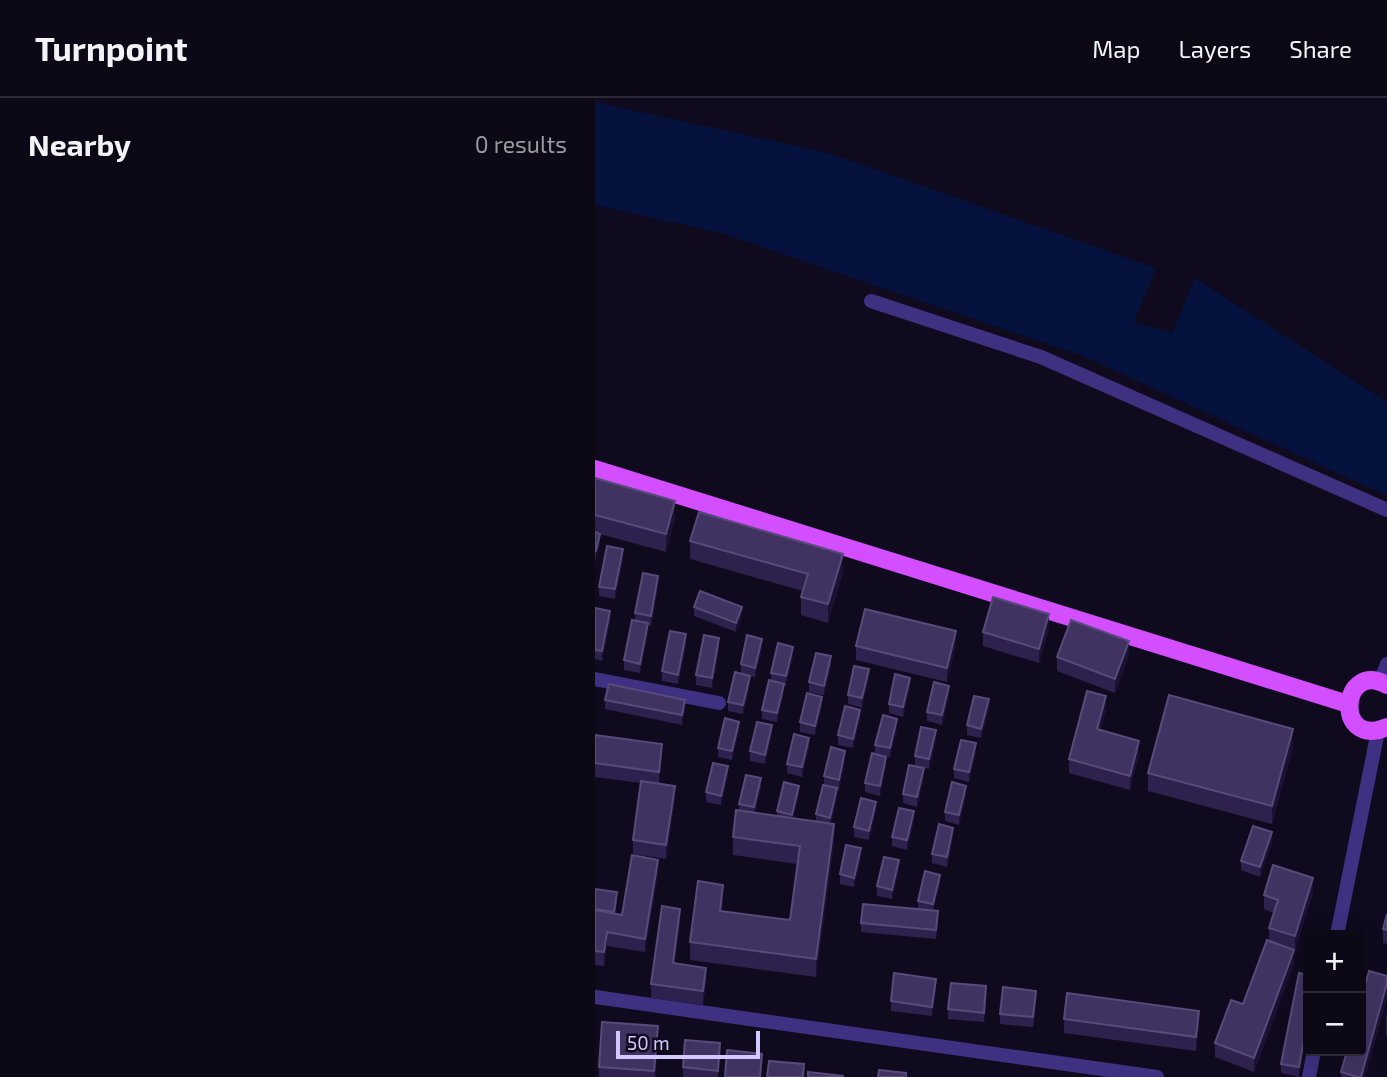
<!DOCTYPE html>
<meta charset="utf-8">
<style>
:root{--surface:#0c0816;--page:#15111f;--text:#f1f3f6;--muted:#9a9aa1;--line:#2c2935}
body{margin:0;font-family:"Exo 2",sans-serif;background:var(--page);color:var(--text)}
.controls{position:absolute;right:21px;bottom:21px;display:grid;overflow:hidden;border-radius:7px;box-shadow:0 7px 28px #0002}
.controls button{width:63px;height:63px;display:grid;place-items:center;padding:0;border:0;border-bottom:2px solid var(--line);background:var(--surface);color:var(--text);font:35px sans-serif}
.scale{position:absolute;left:21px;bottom:18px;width:144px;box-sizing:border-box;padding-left:7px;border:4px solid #d5c7ff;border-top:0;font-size:19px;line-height:24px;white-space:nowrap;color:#d5c7ff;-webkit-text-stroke:5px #100a1e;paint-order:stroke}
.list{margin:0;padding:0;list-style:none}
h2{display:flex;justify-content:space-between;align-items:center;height:91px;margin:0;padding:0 28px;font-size:30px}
h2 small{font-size:23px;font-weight:400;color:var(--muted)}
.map{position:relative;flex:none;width:792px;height:979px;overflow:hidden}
header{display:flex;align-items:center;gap:42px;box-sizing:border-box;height:98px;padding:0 35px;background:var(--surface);border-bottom:2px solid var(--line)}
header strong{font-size:33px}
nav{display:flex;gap:38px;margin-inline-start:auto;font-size:24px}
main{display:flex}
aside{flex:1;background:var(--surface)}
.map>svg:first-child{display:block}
.water{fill:#05123d}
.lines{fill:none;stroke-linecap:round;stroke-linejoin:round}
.minor{stroke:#3e3182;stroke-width:14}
.primary{stroke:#d34eff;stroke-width:18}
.wall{fill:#2f214e}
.shaded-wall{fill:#1b1133}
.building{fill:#413361;stroke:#584a7a;stroke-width:2}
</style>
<header>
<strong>Turnpoint</strong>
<nav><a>Map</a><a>Layers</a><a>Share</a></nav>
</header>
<main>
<aside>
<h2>Nearby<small>0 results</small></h2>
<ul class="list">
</ul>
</aside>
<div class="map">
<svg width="792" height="979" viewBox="0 0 792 979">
<rect width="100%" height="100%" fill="#100a1e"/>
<polygon class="water" points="0,4 233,55 561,170 539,224 577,235 600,180 792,304 792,398 488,258 126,135 0,107"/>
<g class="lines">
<g class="minor">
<polyline points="276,203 446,259 792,412"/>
<polyline points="0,581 124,605"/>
<polyline points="785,583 792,566"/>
<polyline points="742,837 783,633"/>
<polyline points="0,899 562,979"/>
<polyline points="714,979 719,953"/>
</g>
<g class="primary">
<polyline points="0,371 753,606"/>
<path d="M792,587C745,561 739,652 792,629"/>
</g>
</g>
<g class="wall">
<polygon points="0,380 80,421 71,454 5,436 5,445 0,463"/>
<polygon points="95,443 248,474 233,525 206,517 206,499 208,493 95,461"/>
<polygon points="28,461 20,501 4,498 4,489"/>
<polygon points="63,488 56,528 53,527 53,535 45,575 29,572 29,562 40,523 40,515"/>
<polygon points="99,509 147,518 141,534 99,518"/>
<polygon points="0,510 15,523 7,563 0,561"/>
<polygon points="454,530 444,565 388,548 388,534"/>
<polygon points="91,546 83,586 67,583 67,573"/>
<polygon points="361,547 352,584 261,562 261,548"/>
<polygon points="124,550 117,590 101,587 101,577"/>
<polygon points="167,550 160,579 155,578 155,587 148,616 133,613 133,604 146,575 146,566"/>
<polygon points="534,557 520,595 462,573 462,559"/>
<polygon points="198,558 191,588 189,587 189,595 182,624 167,621 167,612 176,583 176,575"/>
<polygon points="236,568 229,597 214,594 214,584"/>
<polygon points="274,580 267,610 253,606 253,597"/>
<polygon points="315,589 308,619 294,615 294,606"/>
<polygon points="354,597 347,627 332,623 332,614"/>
<polygon points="10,602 90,611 87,627 10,611"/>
<polygon points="227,608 220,637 205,634 205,624"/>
<polygon points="394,611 386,640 372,637 372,627"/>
<polygon points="511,612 505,632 544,657 535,692 474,675 474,661"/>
<polygon points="265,621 258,650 243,647 243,637"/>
<polygon points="302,630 295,659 280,656 280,647"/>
<polygon points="144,633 137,662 123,659 123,650"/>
<polygon points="0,637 67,660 64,685 80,702 71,761 38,756 38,742 46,685 0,679"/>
<polygon points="177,637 170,666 155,663 155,653"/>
<polygon points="341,642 334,671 320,667 320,658"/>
<polygon points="214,649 207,679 192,675 192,666"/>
<polygon points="698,649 677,726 553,693 553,675"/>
<polygon points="381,655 374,684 359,680 359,671"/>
<polygon points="250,662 244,692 242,691 242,700 236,725 239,744 221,879 95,862 95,844 128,805 127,813 195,822 202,766 138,757 138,739 144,713 144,706 166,690 160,715 182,718 182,713 204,697 198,720 221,723 221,716 229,687 229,678"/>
<polygon points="291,668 285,698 270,694 270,685"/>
<polygon points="133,678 126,707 111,704 111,694"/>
<polygon points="329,680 322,709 308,705 308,696"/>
<polygon points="371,697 364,727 350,723 350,714"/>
<polygon points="281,713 274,742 259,739 259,729"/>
<polygon points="319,723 312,752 297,748 297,739"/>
<polygon points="358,739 352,769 337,765 337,756"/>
<polygon points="677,744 665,779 646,772 646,763"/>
<polygon points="266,760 259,789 245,786 245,776"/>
<polygon points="304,772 297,801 282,798 282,788"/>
<polygon points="63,776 50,854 12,848 9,868 0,867 0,791 22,803 20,816 27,817"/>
<polygon points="345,786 338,812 343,822 341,841 266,834 266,825 323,811 323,803"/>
<polygon points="718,794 700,852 694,850 699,866 659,974 620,959 620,945 648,906 674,842 674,830 679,815 669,811 669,797"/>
<polygon points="792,816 792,846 788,845 788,831"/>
<polygon points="85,825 79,866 111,884 108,907 56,900 56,886"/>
<polygon points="704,875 704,979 686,975 686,966"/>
<polygon points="341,891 337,918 296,913 296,903"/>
<polygon points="391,898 389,924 353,921 353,911"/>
<polygon points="792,899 770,979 746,979 746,974"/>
<polygon points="441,902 438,929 405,926 405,916"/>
<polygon points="792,913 792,937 791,937 791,918"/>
<polygon points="469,921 604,927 601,953 469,935"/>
<polygon points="63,942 60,979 4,979 4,969"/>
<polygon points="125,955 123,979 88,979 88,969"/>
</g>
<g class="shaded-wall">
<polygon points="80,403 80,421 71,454 71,436"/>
<polygon points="5,436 5,445 1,463 1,453"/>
<polygon points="28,451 28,461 20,501 20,491"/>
<polygon points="248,456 248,474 233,525 233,506"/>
<polygon points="63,478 63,488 56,528 56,518"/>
<polygon points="147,509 147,518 141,534 141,525"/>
<polygon points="15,513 15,523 7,563 7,553"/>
<polygon points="454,516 454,530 444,565 444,551"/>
<polygon points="53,525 53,535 45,575 45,566"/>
<polygon points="361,533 361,547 352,584 352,570"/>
<polygon points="91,536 91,546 83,586 83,577"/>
<polygon points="124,540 124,550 117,590 117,580"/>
<polygon points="167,541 167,550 160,579 160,570"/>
<polygon points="534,543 534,557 520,595 520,581"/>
<polygon points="198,549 198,558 191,588 191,578"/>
<polygon points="236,558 236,568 229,597 229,588"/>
<polygon points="274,571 274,580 267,610 267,600"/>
<polygon points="155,578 155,587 148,616 148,607"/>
<polygon points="315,580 315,589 308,619 308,609"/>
<polygon points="189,586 189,595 182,624 182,615"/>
<polygon points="354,588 354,597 347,627 347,617"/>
<polygon points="511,598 511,612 502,645 502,631"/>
<polygon points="227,599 227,608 220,637 220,628"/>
<polygon points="394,601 394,611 386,640 386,631"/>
<polygon points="90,602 90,611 87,627 87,617"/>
<polygon points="265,612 265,621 258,650 258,641"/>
<polygon points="302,621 302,630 295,659 295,650"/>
<polygon points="144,624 144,633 137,662 137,653"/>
<polygon points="177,627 177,637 170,666 170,657"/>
<polygon points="698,631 698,649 677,726 677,708"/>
<polygon points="341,632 341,642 334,671 334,661"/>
<polygon points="214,640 214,649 207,679 207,669"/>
<polygon points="544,643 544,657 535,692 535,678"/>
<polygon points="381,645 381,655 374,684 374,674"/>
<polygon points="67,646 67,660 64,688 64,674"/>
<polygon points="250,653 250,662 244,692 244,682"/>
<polygon points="291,659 291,668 285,698 285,688"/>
<polygon points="133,668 133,678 126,707 126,698"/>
<polygon points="329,670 329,680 322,709 322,699"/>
<polygon points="166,680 166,690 159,719 159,709"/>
<polygon points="80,688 80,702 71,761 71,747"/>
<polygon points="204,688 204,697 197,727 197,717"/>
<polygon points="371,688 371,697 364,727 364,717"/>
<polygon points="242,690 242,700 235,729 235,720"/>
<polygon points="281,704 281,713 274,742 274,733"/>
<polygon points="319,713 319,723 312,752 312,742"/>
<polygon points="239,726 239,744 221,879 221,861"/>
<polygon points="358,730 358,739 352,769 352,759"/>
<polygon points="677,734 677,744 665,779 665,769"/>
<polygon points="266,750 266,760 259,789 259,780"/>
<polygon points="63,762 63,776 50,854 50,841"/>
<polygon points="304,762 304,772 297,801 297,792"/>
<polygon points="345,777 345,786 338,815 338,806"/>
<polygon points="718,780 718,794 700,852 700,838"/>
<polygon points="128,787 128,805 125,831 125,813"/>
<polygon points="85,811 85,825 78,879 78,865"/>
<polygon points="12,834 12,848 9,868 9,854"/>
<polygon points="699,852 699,866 659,974 659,960"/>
<polygon points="111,870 111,884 108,907 108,893"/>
<polygon points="341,881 341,891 337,918 337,909"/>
<polygon points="792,885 792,899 770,979 766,979"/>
<polygon points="604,913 604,927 601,953 601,939"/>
<polygon points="713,919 713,928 704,979 704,969"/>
<polygon points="63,928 63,942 59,979 59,973"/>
</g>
<g class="building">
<polygon points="0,380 80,403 71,436 0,417"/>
<polygon points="104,414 248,456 233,506 206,499 213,476 95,443"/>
<polygon points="0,434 5,436 1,453 0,453"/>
<polygon points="12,448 28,451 20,491 4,489"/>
<polygon points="48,475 63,478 56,518 40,515"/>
<polygon points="105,493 147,509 141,525 99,509"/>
<polygon points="398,499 454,516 444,551 388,534"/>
<polygon points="0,510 15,513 7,553 0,552"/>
<polygon points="270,511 361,533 352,570 261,548"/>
<polygon points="37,522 53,525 45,566 29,562"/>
<polygon points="476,522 534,543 520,581 462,559"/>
<polygon points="75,533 91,536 83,577 67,573"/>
<polygon points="109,537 124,540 117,580 101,577"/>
<polygon points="152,537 167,541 160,570 146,566"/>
<polygon points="183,545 198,549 191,578 176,575"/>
<polygon points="221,555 236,558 229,588 214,584"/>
<polygon points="259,568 274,571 267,600 253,597"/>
<polygon points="140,574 155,578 148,607 133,604"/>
<polygon points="300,576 315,580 308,609 294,606"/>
<polygon points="174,582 189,586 182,615 167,612"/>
<polygon points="339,584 354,588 347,617 332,614"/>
<polygon points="14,586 90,602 87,617 10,602"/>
<polygon points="492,593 511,598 502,631 544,643 535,678 474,661"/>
<polygon points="212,595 227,599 220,628 205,624"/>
<polygon points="574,597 698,631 677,708 553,675"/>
<polygon points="379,598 394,601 386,631 372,627"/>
<polygon points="250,608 265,612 258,641 243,637"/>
<polygon points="288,617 302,621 295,650 280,647"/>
<polygon points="130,620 144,624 137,653 123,650"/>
<polygon points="162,624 177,627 170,657 155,653"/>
<polygon points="326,629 341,632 334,661 320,658"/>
<polygon points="199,636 214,640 207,669 192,666"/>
<polygon points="0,637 67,646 64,674 0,665"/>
<polygon points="366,642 381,645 374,674 359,671"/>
<polygon points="236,649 250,653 244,682 229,678"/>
<polygon points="277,655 291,659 285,688 270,685"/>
<polygon points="118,665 133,668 126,698 111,694"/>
<polygon points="314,667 329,670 322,699 308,696"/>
<polygon points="151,677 166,680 159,709 144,706"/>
<polygon points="46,683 80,688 71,747 38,742"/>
<polygon points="189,684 204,688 197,717 182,713"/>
<polygon points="357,684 371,688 364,717 350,714"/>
<polygon points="228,687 242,690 235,720 221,716"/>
<polygon points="266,700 281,704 274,733 259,729"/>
<polygon points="304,710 319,713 312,742 297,739"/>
<polygon points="141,712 239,726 221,861 95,844 103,783 128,787 125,813 195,822 205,748 138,739"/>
<polygon points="344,726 358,730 352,759 337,756"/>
<polygon points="658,728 677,734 665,769 646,763"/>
<polygon points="251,747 266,750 259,780 245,776"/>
<polygon points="37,757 63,762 50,841 12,834 9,854 0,853 0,812 27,817"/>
<polygon points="289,759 304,762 297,792 282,788"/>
<polygon points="678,767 718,780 700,838 674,830 683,802 669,797"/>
<polygon points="330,773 345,777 338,806 323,803"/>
<polygon points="0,791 22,794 19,814 0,811"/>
<polygon points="268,806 343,813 341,832 266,825"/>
<polygon points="67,808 85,811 78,865 111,870 108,893 56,886"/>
<polygon points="792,816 792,832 788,831"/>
<polygon points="672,842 699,852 659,960 620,945 636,902 648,906"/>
<polygon points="774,873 792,878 792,885 766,979 763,979 746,974 752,953 766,953 766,902"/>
<polygon points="299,875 341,881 337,909 296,903"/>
<polygon points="704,875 713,877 713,919 704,969 686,966"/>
<polygon points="356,885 391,888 389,915 353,911"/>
<polygon points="408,889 441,893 438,919 405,916"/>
<polygon points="472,895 604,913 601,939 469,921"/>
<polygon points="7,924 63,928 59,973 4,969"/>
<polygon points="90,942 125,945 123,973 88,969"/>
<polygon points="132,952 167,956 165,979 130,979"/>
<polygon points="174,963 209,966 208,979 172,979"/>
<polygon points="284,972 311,975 311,979 283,979"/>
<polygon points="213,974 248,978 248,979 213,979"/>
</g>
</svg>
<div class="controls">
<button>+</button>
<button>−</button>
</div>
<div class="scale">50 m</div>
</div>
</main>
